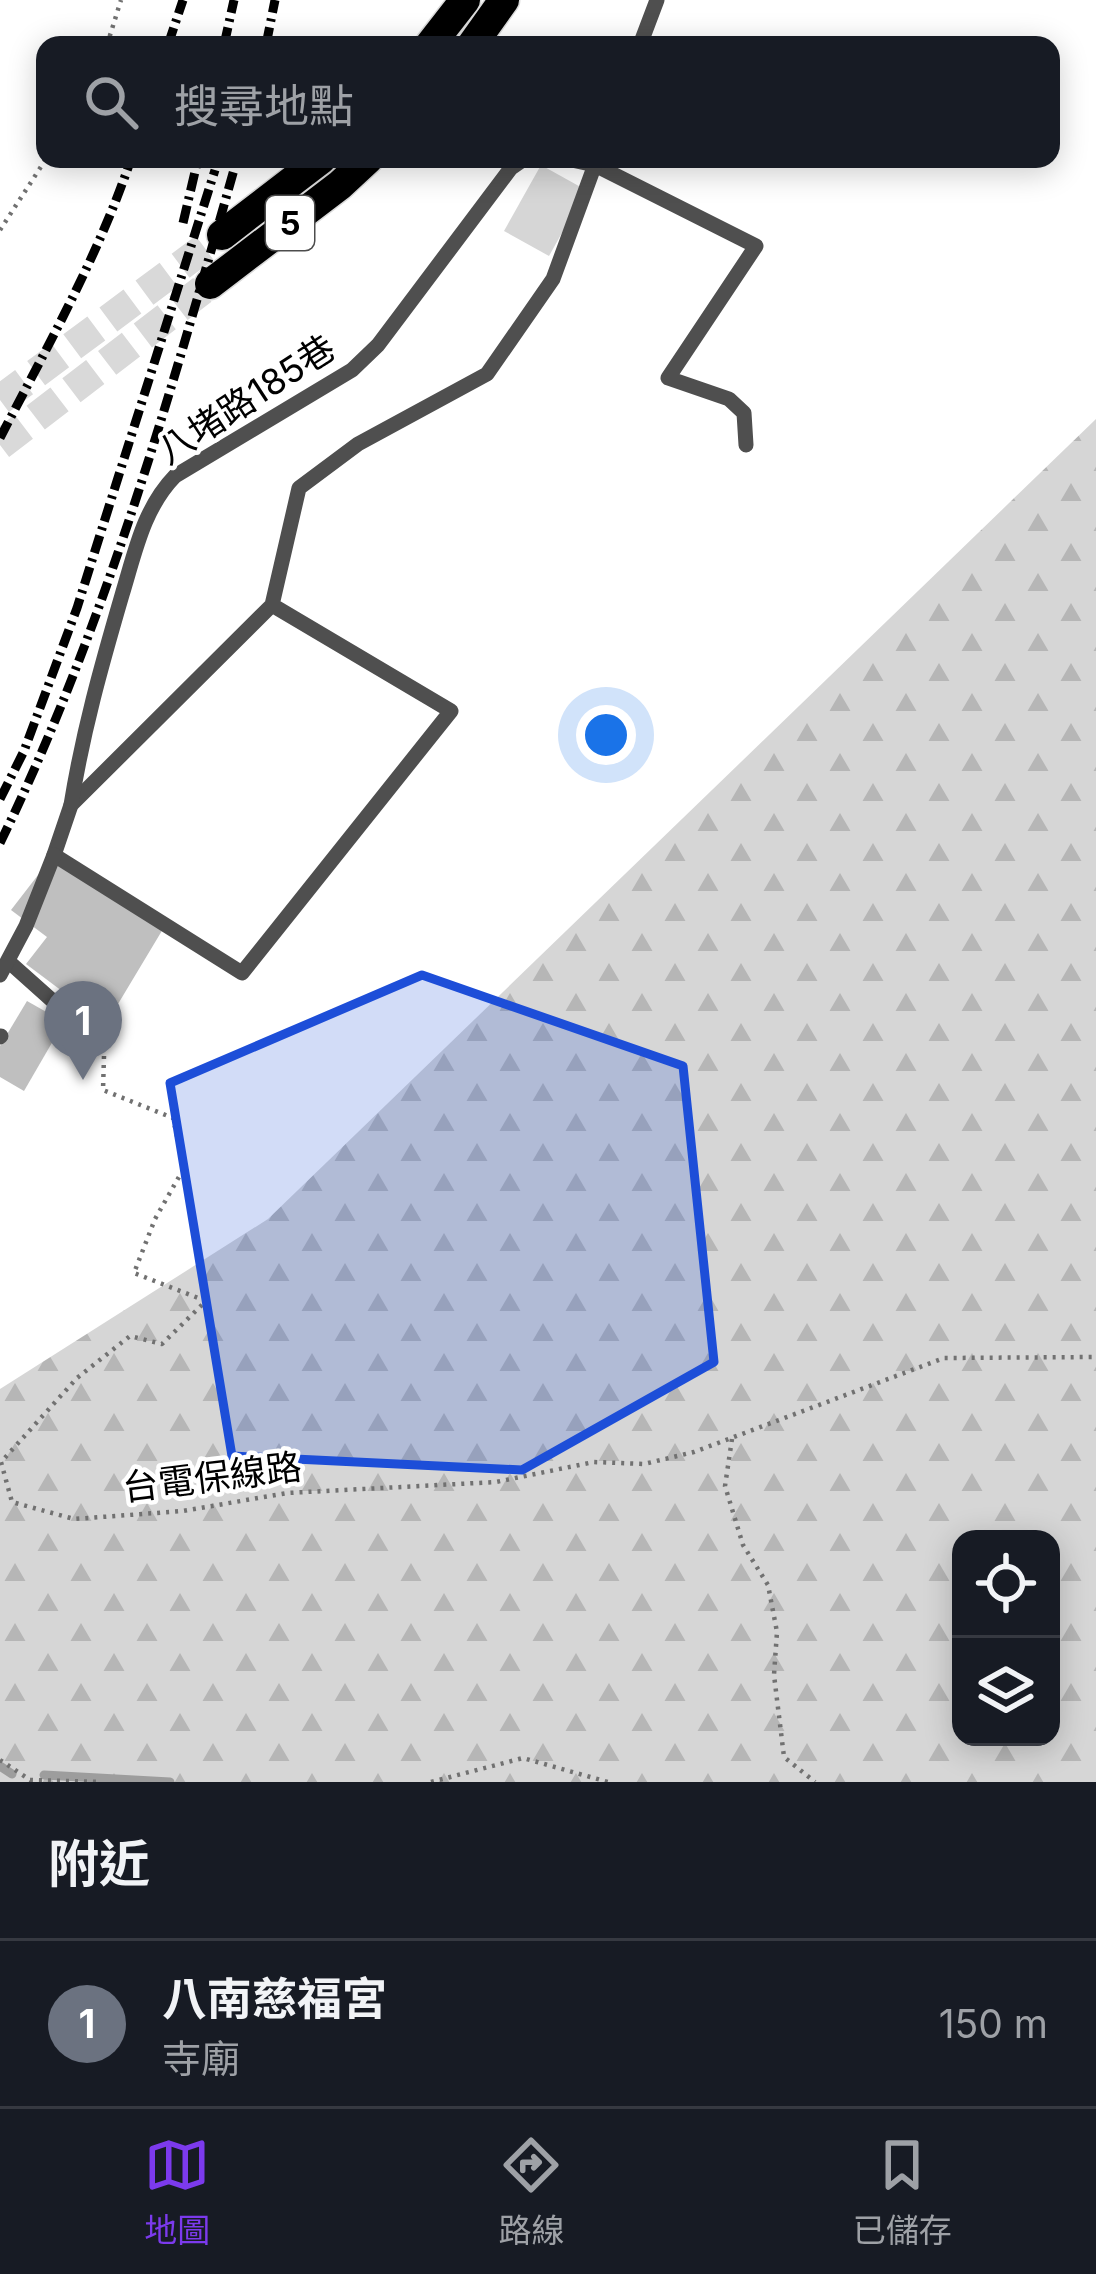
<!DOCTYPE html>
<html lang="zh-TW">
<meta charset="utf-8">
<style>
:root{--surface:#171b24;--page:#242831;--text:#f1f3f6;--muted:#9ea1a6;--line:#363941;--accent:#7c3aed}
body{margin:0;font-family:Inter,"Noto Sans TC",sans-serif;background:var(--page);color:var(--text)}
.controls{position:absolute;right:36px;bottom:36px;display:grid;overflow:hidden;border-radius:24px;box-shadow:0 6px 30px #0003}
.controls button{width:108px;height:108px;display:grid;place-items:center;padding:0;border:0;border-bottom:3px solid var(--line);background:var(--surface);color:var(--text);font:60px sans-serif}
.you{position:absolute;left:606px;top:735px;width:42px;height:42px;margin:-30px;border:9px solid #fff;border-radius:50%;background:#1a73e8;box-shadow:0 0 0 18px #1a73e833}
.badge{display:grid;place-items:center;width:78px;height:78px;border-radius:50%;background:var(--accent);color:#fff;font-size:39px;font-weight:700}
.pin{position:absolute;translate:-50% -99px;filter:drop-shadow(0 3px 6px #0008)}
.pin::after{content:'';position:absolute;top:63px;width:42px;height:36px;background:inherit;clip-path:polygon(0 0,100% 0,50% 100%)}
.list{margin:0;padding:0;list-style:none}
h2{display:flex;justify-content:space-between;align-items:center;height:156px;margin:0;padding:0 48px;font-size:51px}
h2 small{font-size:39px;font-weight:400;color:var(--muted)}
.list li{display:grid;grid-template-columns:78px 1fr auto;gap:36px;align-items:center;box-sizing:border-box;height:168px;padding:0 48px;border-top:3px solid var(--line)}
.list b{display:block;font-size:45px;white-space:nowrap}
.list p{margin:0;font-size:39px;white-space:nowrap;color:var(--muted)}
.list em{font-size:39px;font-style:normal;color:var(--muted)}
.icon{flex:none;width:66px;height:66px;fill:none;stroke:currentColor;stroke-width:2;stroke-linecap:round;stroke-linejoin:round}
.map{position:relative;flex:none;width:1096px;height:1782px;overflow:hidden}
.search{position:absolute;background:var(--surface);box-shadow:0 6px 30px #0003;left:36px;right:36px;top:36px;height:132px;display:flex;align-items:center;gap:30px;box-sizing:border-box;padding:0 42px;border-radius:24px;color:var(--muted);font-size:45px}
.sheet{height:324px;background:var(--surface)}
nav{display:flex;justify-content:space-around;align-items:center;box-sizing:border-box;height:168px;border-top:3px solid var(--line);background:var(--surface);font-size:33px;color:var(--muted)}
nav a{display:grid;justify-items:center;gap:6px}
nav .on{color:var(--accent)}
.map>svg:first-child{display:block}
.forest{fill:url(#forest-firs);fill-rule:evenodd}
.garden{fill:#d6d6d6}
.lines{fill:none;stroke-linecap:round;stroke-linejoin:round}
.stream{stroke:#9d9d9d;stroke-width:9}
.building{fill:#bfbfbf}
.primary-tunnel{stroke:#d9d9d9;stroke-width:30;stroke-dasharray:30 15;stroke-linecap:butt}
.primary-casing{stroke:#dbdbdb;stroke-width:33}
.path{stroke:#717171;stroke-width:4.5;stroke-dasharray:3 6;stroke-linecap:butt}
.lane{stroke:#4f4f4f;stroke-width:15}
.primary{stroke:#000;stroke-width:30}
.rail{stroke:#000;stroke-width:9;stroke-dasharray:18 6 3 6;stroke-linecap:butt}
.marked{fill:#1d4ed8;fill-opacity:0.2;stroke:#1d4ed8;stroke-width:9;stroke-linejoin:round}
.labels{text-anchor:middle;stroke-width:9;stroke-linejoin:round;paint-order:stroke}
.shield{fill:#fff;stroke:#4c4c4c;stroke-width:3}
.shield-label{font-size:33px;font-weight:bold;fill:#000}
.street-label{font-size:36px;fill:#000;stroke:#fff}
</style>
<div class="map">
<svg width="1096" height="1782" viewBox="0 0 1096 1782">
<defs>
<pattern id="forest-firs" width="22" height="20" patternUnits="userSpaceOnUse" patternTransform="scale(3)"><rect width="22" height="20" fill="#d6d6d6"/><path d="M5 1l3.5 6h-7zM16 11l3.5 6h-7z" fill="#b6b6b6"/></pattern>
</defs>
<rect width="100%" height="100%" fill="#fff"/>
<path class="forest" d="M1096,419V1782H0V1389L268,1219ZM961,1539H1051V1737H961Z"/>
<polygon class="garden" points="541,165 586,190 549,256 504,231"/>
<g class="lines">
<g class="stream">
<polyline points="0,1766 12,1774"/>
<polyline points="44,1775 170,1782"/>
</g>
</g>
<g class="building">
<polygon points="55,853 163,929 106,1024 26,964 47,937 11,910"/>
<polygon points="27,1001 64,1022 24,1091 0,1077 0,1046"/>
</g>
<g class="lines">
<g class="primary-tunnel">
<polyline points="0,400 222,235"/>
<polyline points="0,445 210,284"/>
</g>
<defs>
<g id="primary">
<polyline points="430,45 465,0"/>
<polyline points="472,45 504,0"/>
<polyline points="222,235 321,159"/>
<polyline points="210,284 340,185 368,159"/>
</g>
</defs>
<use href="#primary" class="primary-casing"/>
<g class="path">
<polyline points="107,45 121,0"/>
<polyline points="0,230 46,159"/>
<polyline points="104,1056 103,1090 173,1118 184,1168 155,1219 134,1273 206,1301 162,1344 130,1336 77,1378 1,1462 12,1502 74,1519 183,1511 287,1493 496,1482 594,1462 644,1464 694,1452 944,1358 1096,1357"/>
<polyline points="732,1439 725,1486 743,1545 768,1585 777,1632 774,1675 784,1757 815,1782"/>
<polyline points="0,1760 30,1780 101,1782"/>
<polyline points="431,1782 523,1758 608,1782"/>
</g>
<g class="lane">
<polyline points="640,45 657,0"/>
<polyline points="567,159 595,165 756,246 668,378 729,399 744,413 746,445"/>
<polyline points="272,605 451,711 242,973 54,855 71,805 272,605 299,488 358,444 487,374 553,279 597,159"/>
<path d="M71,805C83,731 101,667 122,595C135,553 143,509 175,476L352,370L378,345L511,168L524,159"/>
<polyline points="8,961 92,1036"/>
<polyline points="0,975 26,926 54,855"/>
<polyline points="0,1037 1,1036"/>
</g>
<use href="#primary" class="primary"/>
<g class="rail">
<polyline points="168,45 183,0"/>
<polyline points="224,45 234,0"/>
<polyline points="266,45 275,0"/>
<polyline points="183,223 198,159"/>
<path d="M0,438C47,347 98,257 131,159"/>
<polyline points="0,799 24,751 77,608 215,170"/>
<path d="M0,843C104,631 173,386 237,159"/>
</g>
</g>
<path class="marked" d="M422,975L683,1066L714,1362L522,1470L232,1456L170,1083Z"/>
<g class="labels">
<rect class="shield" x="266" y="196" width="48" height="54" rx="9"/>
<g class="shield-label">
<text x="290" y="235">5</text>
</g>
<g class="street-label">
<text transform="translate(246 399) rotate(-33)" y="13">八堵路185巷</text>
<text transform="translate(212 1477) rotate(-7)" y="13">台電保線路</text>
</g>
</g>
</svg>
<div class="controls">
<button><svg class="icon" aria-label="locate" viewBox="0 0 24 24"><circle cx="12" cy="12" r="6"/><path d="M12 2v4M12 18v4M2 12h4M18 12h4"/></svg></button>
<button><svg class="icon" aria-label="layers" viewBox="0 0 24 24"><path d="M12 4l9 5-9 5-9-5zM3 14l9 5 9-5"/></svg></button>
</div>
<div class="you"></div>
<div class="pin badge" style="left:83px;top:1080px;background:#6b7280">1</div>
<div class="search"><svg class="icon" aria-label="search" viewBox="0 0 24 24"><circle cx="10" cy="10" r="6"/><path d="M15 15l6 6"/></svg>搜尋地點</div>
</div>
<section class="sheet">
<h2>附近<small></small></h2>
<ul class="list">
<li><span class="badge" style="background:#6b7280">1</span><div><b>八南慈福宮</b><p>寺廟</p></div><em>150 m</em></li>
</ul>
</section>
<nav>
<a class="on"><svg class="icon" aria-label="map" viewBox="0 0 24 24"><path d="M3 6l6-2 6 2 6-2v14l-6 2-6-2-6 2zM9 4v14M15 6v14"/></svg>地圖</a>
<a><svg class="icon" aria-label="directions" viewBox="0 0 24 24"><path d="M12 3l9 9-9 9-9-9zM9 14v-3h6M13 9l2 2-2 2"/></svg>路線</a>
<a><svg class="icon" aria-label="saved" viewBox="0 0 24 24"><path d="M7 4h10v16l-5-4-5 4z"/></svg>已儲存</a>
</nav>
